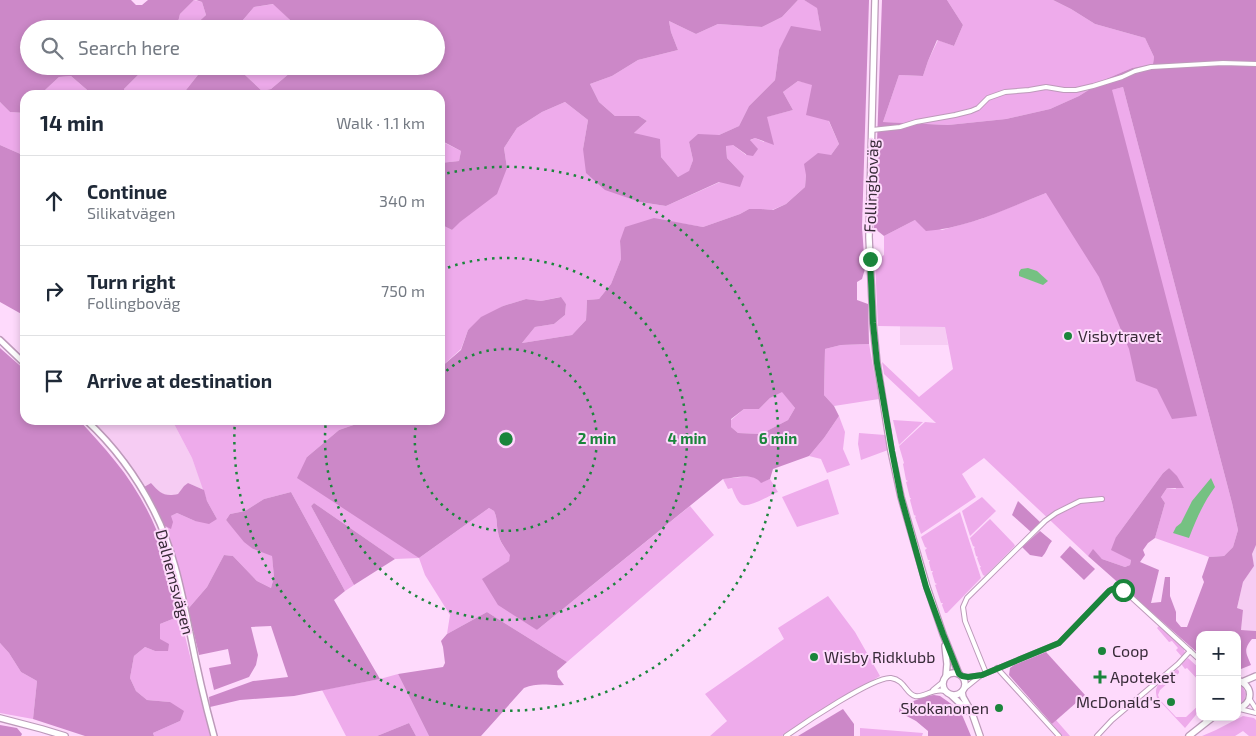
<!DOCTYPE html>
<meta charset="utf-8">
<style>
:root{--surface:#fff;--page:#f2f2f3;--text:#1f2937;--muted:#747a83;--line:#e0e1e3}
body{margin:0;font-family:"Exo 2",sans-serif;background:var(--page);color:var(--text)}
.controls{position:absolute;right:15px;bottom:15px;display:grid;overflow:hidden;border-radius:10px;box-shadow:0 2px 8px #0003}
.controls button{width:45px;height:45px;display:grid;place-items:center;padding:0;border:0;border-bottom:1px solid var(--line);background:var(--surface);color:var(--text);font:25px sans-serif}
.stop{position:absolute;width:15px;height:15px;margin:-11px;border:4px solid #1a853b;border-radius:50%;background:#fff}
.stop.end{background:#1a853b;border-color:#fff;box-shadow:0 1px 5px #0008}
.list{margin:0;padding:0;list-style:none}
h2{display:flex;justify-content:space-between;align-items:center;height:65px;margin:0;padding:0 20px;font-size:21px}
h2 small{font-size:16px;font-weight:400;color:var(--muted)}
.list li{display:grid;grid-template-columns:32px 1fr auto;gap:15px;align-items:center;box-sizing:border-box;height:90px;padding:0 20px;border-top:1px solid var(--line)}
.list b{display:block;font-size:19px;white-space:nowrap}
.list p{margin:0;font-size:16px;white-space:nowrap;color:var(--muted)}
.list em{font-size:16px;font-style:normal;color:var(--muted)}
.icon{flex:none;width:28px;height:28px;fill:none;stroke:currentColor;stroke-width:2;stroke-linecap:round;stroke-linejoin:round}
.map{position:relative;flex:none;width:1256px;height:736px;overflow:hidden}
.search{position:absolute;background:var(--surface);box-shadow:0 2px 8px #0003;left:20px;top:20px;width:425px;height:55px;display:flex;align-items:center;gap:12px;box-sizing:border-box;padding:0 18px;border-radius:28px;color:var(--muted);font-size:19px}
.panel{position:absolute;background:var(--surface);box-shadow:0 2px 8px #0003;left:20px;top:90px;width:425px;height:335px;border-radius:15px}
.map>svg:first-child{display:block}
.built{fill:#f6ccf3}
.green{fill:#eeabeb}
.forest{fill:#cc88c8;fill-rule:evenodd}
.water{fill:#75c182}
.lines{fill:none;stroke-linecap:round;stroke-linejoin:round}
.minor-casing{stroke:#bd9aba;stroke-width:6}
.tertiary-casing{stroke:#bd9aba;stroke-width:8}
.secondary-casing{stroke:#bd9aba;stroke-width:8}
.minor{stroke:#fff;stroke-width:4}
.tertiary{stroke:#fff;stroke-width:5}
.secondary{stroke:#fff;stroke-width:5.5}
.route{stroke:#1a853b;stroke-width:6}
.ring{fill:none;stroke:#1a853b;stroke-width:2.5;stroke-dasharray:2.5 5}
.poi-dot{fill:#1a853b;stroke:#fedafc;stroke-width:2}
.labels{text-anchor:middle;stroke-width:4;stroke-linejoin:round;paint-order:stroke}
.street-label{font-size:16px;fill:#382b38;stroke:#fedafc}
.poi-label{font-size:16px;fill:#382b38;stroke:#fedafc;text-anchor:start}
.centre{fill:#1a853b;stroke:#fedafc;stroke-width:2.5}
.ring-label{font-size:15px;text-anchor:middle;font-weight:bold;fill:#1a853b;stroke:#fedafc;stroke-width:4;stroke-linejoin:round;paint-order:stroke}
</style>
<div class="map">
<svg width="1256" height="736" viewBox="0 0 1256 736">
<rect width="100%" height="100%" fill="#fedafc"/>
<g class="built">
<polygon points="900,326 945,327 948,345 900,345"/>
<polygon points="89,420 172,420 192,458 204,490 188,483 184,486 178,494 170,496 160,493 151,483 144,487 126,458"/>
<polygon points="1256,545 1256,631 1241,630 1243,610 1237,608 1243,582 1254,566 1251,554"/>
</g>
<g class="green">
<polygon points="194,0 202,2 206,15 191,29 175,29 177,26 180,14"/>
<polygon points="798,0 804,0 817,7 821,31 779,50 775,80 749,106 739,126 719,135 689,142 693,160 689,172 678,177 661,157 634,133 647,121 639,116 615,116 599,102 590,84 612,76 638,60 678,50 671,32 669,21 696,34 718,24 762,27 782,17"/>
<polygon points="947,0 1053,0 1071,9 1095,24 1145,38 1154,57 1153,64 1132,68 1106,79 1079,96 1050,109 1006,119 948,125 883,122 899,75 923,76 928,61 938,40 954,46 963,25"/>
<polygon points="274,4 290,20 287,29 238,29 237,27 254,7"/>
<polygon points="147,66 205,66 186,90 178,95 125,95 124,89"/>
<polygon points="244,66 291,66 291,72 271,89 262,91 245,75"/>
<polygon points="71,76 93,95 45,95 45,90 59,77"/>
<polygon points="798,81 812,84 839,144 831,155 806,175 805,187 786,204 772,210 761,209 749,209 740,214 703,227 679,223 620,241 621,259 611,284 599,299 587,300 586,320 572,335 522,343 535,327 554,324 565,315 566,304 560,297 541,301 526,299 503,306 468,330 461,349 440,368 440,290 444,266 442,245 440,243 440,224 452,230 507,168 504,148 517,128 542,112 565,102 588,120 583,149 640,202 666,206 720,182 744,176 727,158 726,145 733,145 746,155 749,141 755,138 764,142 766,117 793,110 783,92"/>
<polygon points="1123,87 1232,503 1238,530 1233,547 1224,556 1209,557 1155,538 1165,503 1161,497 1167,488 1176,489 1169,468 1163,473 1116,537 1131,560 1130,565 1125,567 1102,559 1093,550 1088,556 984,458 962,474 976,497 921,534 915,517 916,516 914,515 910,500 911,498 910,498 906,482 908,481 906,480 903,464 904,463 899,446 925,422 936,423 884,374 882,362 919,397 953,369 945,327 878,326 875,261 884,255 884,236 915,220 942,230 981,219 1046,193 1112,90"/>
<polygon points="0,102 10,112 25,113 25,156 0,145"/>
<polygon points="440,142 443,142 461,151 459,161 440,163"/>
<polygon points="869,344 879,399 834,406 824,395 825,349 841,345"/>
<polygon points="782,391 795,408 788,420 761,434 738,433 731,427 731,420 744,409 759,409 770,398"/>
<polygon points="839,416 845,432 843,449 850,465 827,473 821,459 809,456 824,438"/>
<path d="M172,420H368L339,430L307,457L419,558L489,508L494,511C498,520 496,523 498,532C499,541 504,548 511,554L509,561L483,580L537,630L690,506L714,535L567,662L487,612L447,634L450,615L425,575L419,558L395,559L314,503L311,506L354,585L345,591L291,492L264,499L245,511L230,514L226,520L253,549L272,555L274,577L271,588L257,581L233,556L224,555L207,587L188,609L174,553L163,525L171,528V516L177,513L195,521L217,519L207,501L192,458Z"/>
<polygon points="893,420 923,422 899,445"/>
<polygon points="859,433 885,435 888,450 861,460 858,444"/>
<path d="M752,476L758,478L761,482L770,479L778,492C771,495 750,507 743,505C738,504 734,493 732,488L728,489L723,479Z"/>
<polygon points="828,479 839,514 797,527 782,497"/>
<polygon points="982,497 996,511 970,536 962,511"/>
<polygon points="960,512 981,578 947,613 945,613 942,605 943,603 941,603 935,585 937,584 935,583 932,573 933,571 931,571 929,562 930,560 928,560 925,550 927,548 925,547 921,537"/>
<polygon points="990,519 1014,544 1015,546 985,576 983,575 980,568 981,566 980,566 977,558 978,557 976,556 974,548 975,547 973,546 970,538"/>
<polygon points="828,596 855,632 880,676 822,710 782,736 710,736 727,721 705,694 784,639 778,628"/>
<polygon points="180,616 210,736 154,736 153,733 180,721 170,702 147,700 136,691 130,678 134,656 145,647 155,651 160,639 160,624"/>
<polygon points="1159,626 1184,649 1185,653 1182,657 1176,650 1178,648 1172,641 1169,642 1157,628"/>
<polygon points="0,643 9,653 21,672 37,681 33,719 0,713"/>
<polygon points="1188,658 1200,669 1200,682 1187,668 1185,669 1182,665 1182,663"/>
<path d="M1177,669L1179,671V673L1160,690L1158,695L1160,700L1176,717H1186L1200,704V710L1185,728L1157,698C1156,693 1155,690 1158,685Z"/>
<polygon points="398,674 429,736 416,736 409,723 377,736 346,736 322,690 380,679"/>
<polygon points="1237,684 1243,687 1246,694 1244,701 1237,705"/>
<polygon points="1243,716 1254,718 1256,720 1256,736 1249,736 1243,731 1235,736 1202,736 1216,730"/>
<polygon points="1056,720 1070,736 1062,736 1052,724"/>
<polygon points="860,728 923,733 922,736 860,736"/>
</g>
<g class="forest">
<polygon points="0,0 131,0 136,5 142,5 148,0 194,0 180,14 177,26 175,29 29,29 29,66 147,66 124,89 125,95 93,95 71,76 59,77 45,90 45,95 25,95 25,113 10,112 0,102"/>
<path d="M196,0H798L782,17L762,27L718,24L696,34L669,21L671,32L678,50L638,60L612,76L590,84L599,102L615,116H639L647,121L634,133L660,139L661,157L678,177L689,171L693,160L689,142L698,134L719,135L739,126L749,106L775,80L779,50L791,26L821,31L817,8L804,0H869L862,227L865,269L862,279L857,282V300L868,304L869,344L841,345L825,349L824,395L834,406L839,416L824,438L809,456L773,469L770,479L761,483C753,472 735,478 723,479L537,630L498,605L482,579L509,561L510,555C505,548 499,541 498,532C496,523 498,520 494,511L489,508L419,558L297,478L307,457L339,430L368,420H440V368L461,350L468,330L481,317L503,306L526,299L541,301L561,297L566,304L565,315L554,324L535,327L522,343L572,335L586,320L587,300L599,299L611,284L621,259L620,241L625,227L654,218L703,227L740,214L749,209H761L773,210L786,204L805,187L806,175L804,164L818,153L831,155L839,144L829,121L806,115L812,85L798,81L783,92L793,110L767,117L774,145L755,138L750,140L758,149L753,156L747,155L733,145L726,146L727,158L744,176L740,187L719,182L666,206L640,202L605,190L586,173L583,149L588,120L565,102L542,112L517,128L504,148L507,168L497,194L460,222L452,230L440,224V194L442,193L444,179L440,175V163L459,161L461,151L444,142H440V95H178L186,90L205,66H244L245,75L262,91L271,89L291,72V66H436V29H287L290,20L273,4L254,7L237,27L238,29H191L206,15L202,2ZM782,392L795,408L788,420L761,434L738,433L731,427V419L744,409H759L770,398Z"/>
<path d="M882,0H947L963,25L954,46L937,40L928,61L923,76L899,75L883,122L948,125L1006,119L1050,109L1079,96L1106,79L1132,68L1153,64L1154,57L1145,38L1095,24L1071,9L1053,0H1256V545L1252,554L1254,566L1243,582L1237,608L1243,610L1241,630L1256,631V639H1252C1243,650 1246,653 1251,665L1241,669L1237,668V635H1200V655L1088,556L1093,549L1102,559L1125,567L1130,565L1131,560L1111,550L1116,537L1163,473L1169,468L1177,476L1184,488H1167L1161,497L1165,503L1155,538L1148,543L1143,550L1145,555L1140,562L1159,570L1151,603L1161,602L1165,577H1170V596L1176,612V621L1181,627H1187L1204,582L1202,577L1209,557L1224,556L1233,547L1238,530L1232,503L1123,87L1112,90L1197,416L1172,419L1157,389L1136,381L1129,349L1099,277L1046,193C1008,208 968,228 926,231L915,220L884,236L874,228Z"/>
<polygon points="0,145 25,156 25,316 0,302"/>
<polygon points="440,243 442,245 444,266 440,290"/>
<path d="M0,348L25,370V420H79C91,433 104,447 115,461C138,489 155,521 166,556C172,575 175,596 180,616L160,624V639L169,644L168,651H155L145,647L134,656L130,678L136,691L147,700L170,702L184,711L180,721L153,733L154,736H85L33,719L37,681L21,672L9,653L0,643Z"/>
<path d="M151,483C160,493 164,497 178,494L184,486L188,483L204,490L207,501L217,519L209,524L195,521L177,513L171,516L173,522L171,529L163,525L144,487Z"/>
<polygon points="291,492 345,591 334,600 380,679 294,696 240,700 210,707 209,697 253,681 288,677 271,626 251,627 258,655 256,665 249,677 214,690 209,668 231,664 228,649 199,655 188,609 207,587 224,555 233,556 257,581 271,588 274,577 272,556 253,549 244,542 226,520 230,514 245,511 264,499"/>
<polygon points="1018,501 1041,523 1031,532 1012,515"/>
<polygon points="314,503 395,559 354,585 311,506"/>
<path d="M1040,531L1052,541C1047,547 1047,552 1042,557L1030,555L1022,547Z"/>
<polygon points="1070,546 1095,569 1084,580 1060,557"/>
<path d="M487,612L567,662L557,671L558,677L564,685C549,686 539,682 524,688L481,736H429L398,674L443,667L445,663L443,647L441,641L447,634Z"/>
<polygon points="1046,652 1085,695 1052,724 1009,675 1010,668 1014,665"/>
<polygon points="934,695 940,696 960,710 971,736 928,736 928,731 916,721 899,712 900,706 927,696"/>
<polygon points="843,709 854,724 854,736 798,736"/>
<polygon points="409,723 416,736 377,736"/>
<polygon points="0,725 17,728 22,734 21,736 0,736"/>
</g>
<g class="water">
<polygon points="1028,268 1037,271 1048,281 1043,285 1019,276 1019,272 1021,269"/>
<path d="M1211,478L1215,487C1203,503 1196,520 1189,538L1173,533L1176,527L1181,523L1192,501Z"/>
</g>
<g class="lines">
<defs>
<g id="minor">
<polyline points="872,130 900,127 916,122 955,115 971,111 978,108 988,98 1005,92 1029,90 1046,87 1064,90 1076,90 1093,86 1122,77 1135,71 1151,67 1223,63 1256,64"/>
<polyline points="997,668 1059,736"/>
<polyline points="986,673 965,621 963,607 967,598 1045,521 1056,513 1080,501 1102,499"/>
<path d="M962,676L968,677L982,675L1059,643L1109,591C1118,585 1123,590 1130,596L1190,651"/>
<polyline points="964,689 980,676"/>
<polyline points="933,690 944,681"/>
<polyline points="1249,698 1256,709"/>
<polyline points="1240,709 1256,713"/>
<path d="M786,736C803,724 874,676 891,678C905,680 906,694 915,696C924,698 932,688 945,691"/>
<polyline points="1097,736 1112,720 1178,664 1190,651 1200,660"/>
</g>
<g id="tertiary">
<polyline points="0,340 25,364"/>
<path d="M86,420C114,446 137,477 154,511C173,548 181,589 189,628C196,664 204,700 214,736"/>
</g>
<g id="secondary">
<polyline points="875,0 869,237 873,323 877,363 891,451 901,497 927,587 943,634 959,674"/>
<polyline points="945,646 947,664 946,676"/>
<circle cx="954" cy="684" r="11"/>
<path d="M1237,680C1254,685 1254,704 1237,709"/>
<polyline points="1242,682 1256,676"/>
<polyline points="962,692 963,697 972,713 980,736"/>
<polyline points="951,695 968,711"/>
<polyline points="0,718 42,729 65,736"/>
<polyline points="1189,736 1213,717"/>
</g>
</defs>
<use href="#minor" class="minor-casing"/>
<use href="#tertiary" class="tertiary-casing"/>
<use href="#secondary" class="secondary-casing"/>
<use href="#minor" class="minor"/>
<use href="#tertiary" class="tertiary"/>
<use href="#secondary" class="secondary"/>
</g>
<g class="lines">
<path class="route" d="M870,259L873,323L877,363L892,451L901,497L926,587L943,634L959,674L962,676L968,677L982,675L1059,643L1109,591C1115,587 1117,587 1123,590"/>
</g>
<g class="ring">
<path d="M441 376A91 91 0 1 1 417 420"/>
<path d="M441 270A181 181 0 1 1 326 420"/>
<path d="M440 175A272 272 0 1 1 235 420"/>
</g>
<g class="poi-dot">
<circle cx="1068" cy="336" r="5"/>
<circle cx="1102" cy="651" r="5"/>
<circle cx="814" cy="657" r="5"/>
<path d="M1097.5 669.5h5v5h5v5h-5v5h-5v-5h-5v-5h5z"/>
<circle cx="1171" cy="702" r="5"/>
<circle cx="999" cy="708" r="5"/>
</g>
<g class="labels">
<g class="street-label">
<text transform="translate(871 186) rotate(-88)" y="6">Follingboväg</text>
<text transform="translate(175 582) rotate(75)" y="6">Dalhemsvägen</text>
</g>
<g class="poi-label">
<text x="1078" y="342">Visbytravet</text>
<text x="1112" y="657">Coop</text>
<text x="824" y="663">Wisby Ridklubb</text>
<text x="1110" y="683">Apoteket</text>
<text x="1161" y="708" text-anchor="end">McDonald's</text>
<text x="989" y="714" text-anchor="end">Skokanonen</text>
</g>
</g>
<circle cx="506" cy="439" r="8" class="centre"/>
<g class="ring-label">
<text x="597" y="444">2 min</text>
<text x="687" y="444">4 min</text>
<text x="778" y="444">6 min</text>
</g>
</svg>
<div class="controls">
<button>+</button>
<button>−</button>
</div>
<div class="stop" style="left:1123px;top:590px"></div>
<div class="stop end" style="left:870px;top:259px"></div>
<div class="search"><svg class="icon" aria-label="search" viewBox="0 0 24 24"><circle cx="10" cy="10" r="6"/><path d="M15 15l6 6"/></svg>Search here</div>
<section class="panel">
<h2>14 min<small>Walk · 1.1 km</small></h2>
<ul class="list">
<li><svg class="icon" aria-label="ahead" viewBox="0 0 24 24"><path d="M12 20V5M6 11l6-6 6 6"/></svg><div><b>Continue</b><p>Silikatvägen</p></div><em>340 m</em></li>
<li><svg class="icon" aria-label="right" viewBox="0 0 24 24"><path d="M7 20v-9h11M14 6l5 5-5 5"/></svg><div><b>Turn right</b><p>Follingboväg</p></div><em>750 m</em></li>
<li><svg class="icon" aria-label="arrive" viewBox="0 0 24 24"><path d="M6 21V4h12l-3 4 3 4H6"/></svg><div><b>Arrive at destination</b></div></li>
</ul>
</section>
</div>
